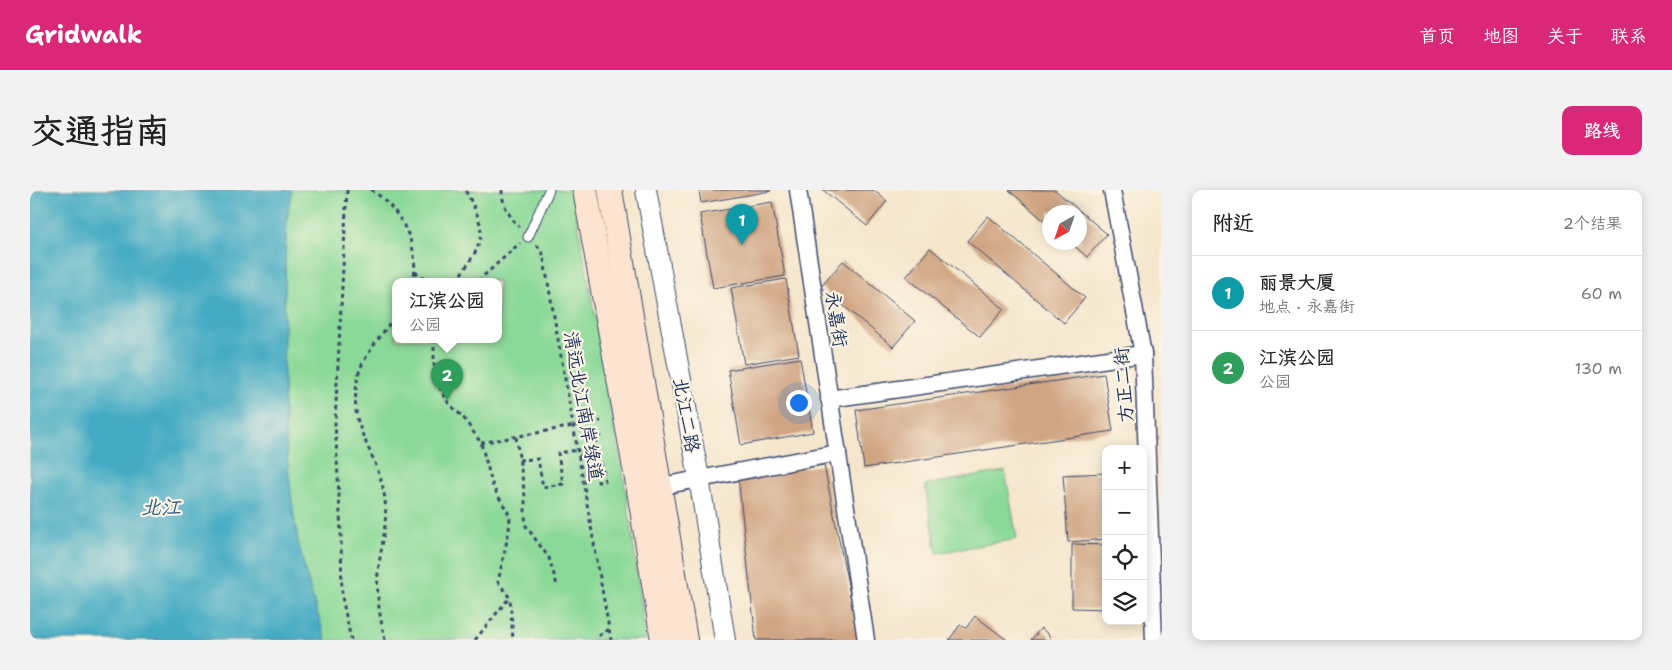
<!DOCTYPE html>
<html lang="zh">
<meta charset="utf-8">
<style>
:root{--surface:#fff;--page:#f2f2f2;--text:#222;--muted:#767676;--line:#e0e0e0;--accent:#db2777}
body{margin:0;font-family:"Shantell Sans","LXGW WenKai TC",sans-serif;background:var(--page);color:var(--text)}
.controls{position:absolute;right:15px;bottom:15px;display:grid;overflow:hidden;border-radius:10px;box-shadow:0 2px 12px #0003}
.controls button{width:45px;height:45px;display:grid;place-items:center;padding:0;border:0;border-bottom:1px solid var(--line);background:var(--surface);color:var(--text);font:25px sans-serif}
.compass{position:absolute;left:1012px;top:15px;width:45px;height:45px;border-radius:50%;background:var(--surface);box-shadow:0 2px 12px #0003;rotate:220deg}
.you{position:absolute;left:768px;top:212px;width:18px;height:18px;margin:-12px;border:4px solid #fff;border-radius:50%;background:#1a73e8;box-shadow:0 0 0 8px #1a73e833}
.badge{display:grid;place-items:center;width:32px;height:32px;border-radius:50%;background:var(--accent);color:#fff;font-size:16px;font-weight:700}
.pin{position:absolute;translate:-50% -41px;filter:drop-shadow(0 1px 2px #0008)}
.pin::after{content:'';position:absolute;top:26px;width:18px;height:15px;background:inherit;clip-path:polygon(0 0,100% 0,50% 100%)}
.popup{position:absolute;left:362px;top:88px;width:110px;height:65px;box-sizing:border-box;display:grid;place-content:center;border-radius:10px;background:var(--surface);filter:drop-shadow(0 1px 4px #0005);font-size:16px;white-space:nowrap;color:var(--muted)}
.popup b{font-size:19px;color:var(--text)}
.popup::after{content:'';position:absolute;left:50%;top:100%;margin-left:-10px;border:10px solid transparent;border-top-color:var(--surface)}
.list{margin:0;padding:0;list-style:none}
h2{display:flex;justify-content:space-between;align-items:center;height:65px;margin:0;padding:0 20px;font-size:21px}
h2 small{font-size:16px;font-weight:400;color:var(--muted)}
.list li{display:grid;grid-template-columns:32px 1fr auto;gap:15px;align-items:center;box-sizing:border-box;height:75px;padding:0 20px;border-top:1px solid var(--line)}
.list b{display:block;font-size:19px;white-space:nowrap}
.list p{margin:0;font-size:16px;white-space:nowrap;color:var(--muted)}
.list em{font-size:16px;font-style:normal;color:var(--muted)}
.icon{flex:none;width:28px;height:28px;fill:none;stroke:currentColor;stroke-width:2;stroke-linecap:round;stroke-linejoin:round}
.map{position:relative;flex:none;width:1132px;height:450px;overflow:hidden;border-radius:10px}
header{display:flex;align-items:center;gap:30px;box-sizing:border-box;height:70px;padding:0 25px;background:var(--accent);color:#fff}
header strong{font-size:24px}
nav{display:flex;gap:28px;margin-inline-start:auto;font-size:18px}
.intro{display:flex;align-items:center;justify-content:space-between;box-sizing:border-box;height:120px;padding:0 30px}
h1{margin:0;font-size:35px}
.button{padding:12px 22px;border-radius:10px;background:var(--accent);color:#fff;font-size:18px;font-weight:700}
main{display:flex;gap:30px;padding:0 30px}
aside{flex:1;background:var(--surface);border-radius:10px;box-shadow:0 2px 12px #0003}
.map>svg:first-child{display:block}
.green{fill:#8bd998;stroke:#53847b;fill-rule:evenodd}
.water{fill:#44abc3;stroke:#306d90}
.building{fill:#d0a583}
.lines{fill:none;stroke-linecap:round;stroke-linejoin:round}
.service-casing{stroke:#3c4a6e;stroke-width:11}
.minor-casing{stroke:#3c4a6e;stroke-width:19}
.tertiary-casing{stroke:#3c4a6e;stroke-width:22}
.secondary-casing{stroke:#3c4a6e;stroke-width:26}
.path{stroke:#3c4a6e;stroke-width:3;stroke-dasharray:4 4;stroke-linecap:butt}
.service{stroke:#fff;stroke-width:9}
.minor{stroke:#fff;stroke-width:16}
.tertiary{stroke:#fff;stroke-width:20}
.secondary{stroke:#fde4d0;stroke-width:24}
.labels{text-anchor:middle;stroke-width:4.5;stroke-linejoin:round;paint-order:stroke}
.street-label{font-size:19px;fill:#1b2f5e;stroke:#fcf5e5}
.water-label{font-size:20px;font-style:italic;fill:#295a81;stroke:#fcf5e5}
</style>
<header>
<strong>Gridwalk</strong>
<nav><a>首页</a><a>地图</a><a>关于</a><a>联系</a></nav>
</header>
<div class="intro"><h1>交通指南</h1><a class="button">路线</a></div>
<main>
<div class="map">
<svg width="1132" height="450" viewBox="0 0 1132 450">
<rect width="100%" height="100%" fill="#fcf5e5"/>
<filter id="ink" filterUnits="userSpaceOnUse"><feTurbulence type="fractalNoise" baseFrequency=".02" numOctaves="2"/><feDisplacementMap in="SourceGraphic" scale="10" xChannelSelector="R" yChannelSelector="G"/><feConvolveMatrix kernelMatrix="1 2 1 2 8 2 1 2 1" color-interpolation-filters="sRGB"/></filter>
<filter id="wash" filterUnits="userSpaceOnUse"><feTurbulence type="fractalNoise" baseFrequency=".0096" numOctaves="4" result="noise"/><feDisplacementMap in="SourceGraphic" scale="20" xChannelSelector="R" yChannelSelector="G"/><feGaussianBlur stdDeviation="1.12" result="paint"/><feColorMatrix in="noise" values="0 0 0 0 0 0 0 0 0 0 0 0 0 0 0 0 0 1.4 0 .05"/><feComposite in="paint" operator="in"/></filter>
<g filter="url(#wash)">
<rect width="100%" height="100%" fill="#f5e6cc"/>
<g class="green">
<path d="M262,0H542L597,306L616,450H296C286,419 276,387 269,355C253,272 252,186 255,102C256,67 254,34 262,0ZM366,91H468V149H366Z"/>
<polygon points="975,281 987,349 907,363 895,295"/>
</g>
<path class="water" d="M0,0H262C254,34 256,67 255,102C252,186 253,272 269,355C276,387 286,419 296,450H0Z"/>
<g id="blocks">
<g class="building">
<polygon points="669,0 740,0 741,1 671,13"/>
<polygon points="793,0 843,0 857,11 837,36"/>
<polygon points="979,0 1025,0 1077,44 1057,67 1040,52 1050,52 1050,22 1019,22 1019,35"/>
<polygon points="742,12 755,86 683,98 670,24"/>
<polygon points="958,26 1055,108 1034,133 937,51"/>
<polygon points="900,58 974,119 950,147 876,87"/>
<polygon points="813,71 885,131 863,157 791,97"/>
<polygon points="756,89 769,165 714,174 701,98"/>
<polygon points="770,168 783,242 711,255 698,180"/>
<polygon points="1074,184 1083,241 834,278 826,220"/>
<polygon points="794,275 829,450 726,450 708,287"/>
<polygon points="1076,283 1076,349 1038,352 1033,285"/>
<polygon points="1042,354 1076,355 1076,419 1042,418"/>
<polygon points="945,426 977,450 919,450 930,435 936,438"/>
<polygon points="1011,438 1019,445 1020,450 1001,450"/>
</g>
</g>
</g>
<g filter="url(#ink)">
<use href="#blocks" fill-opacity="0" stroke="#3c4a6e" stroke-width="1"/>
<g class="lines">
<defs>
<polyline id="service" points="498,47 519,0"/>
<g id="minor">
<polyline points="768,0 836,450"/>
<polyline points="1082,0 1113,164 1124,450"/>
<polyline points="799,209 1113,164"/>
<polyline points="621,298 808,263"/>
</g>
<polyline id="tertiary" points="616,0 669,288 695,450"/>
<g id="secondary">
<polyline points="555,0 609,300 633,450"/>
<polyline points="580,0 655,450"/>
</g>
</defs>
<use href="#service" class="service-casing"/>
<use href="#minor" class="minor-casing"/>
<use href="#tertiary" class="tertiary-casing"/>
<use href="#secondary" class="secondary-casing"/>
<g class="path">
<polyline points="317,0 305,232 311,343 312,407 321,450"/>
<path d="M341,0C370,17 391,58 383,91"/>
<path d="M472,0C472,15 479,26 489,37"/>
<polyline points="507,55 513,64 581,450"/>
<polyline points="385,82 398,91"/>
<path d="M426,91C454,52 460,44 435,0"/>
<polyline points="448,91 490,53"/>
<polyline points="404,149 404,174 410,198 419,214 433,227 451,253 463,297 480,326 479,341 468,392 480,408 483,450"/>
<polyline points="486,247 495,306 495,325 496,336 519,368 527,395"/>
<polyline points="451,253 571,231"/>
<polyline points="549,266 562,264 568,292 575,291 566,247 573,245"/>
<polyline points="489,270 508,269 513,297 533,294 528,263 548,260"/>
<polyline points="569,446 579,439"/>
<path d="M355,450C350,427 346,406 348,382C351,355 359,331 354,303C350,279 337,258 329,235C324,221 325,202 328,186C331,169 355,141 366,125"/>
<polyline points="445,450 479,408"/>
</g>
<use href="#service" class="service"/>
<use href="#minor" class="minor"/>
<use href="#tertiary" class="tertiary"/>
<use href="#secondary" class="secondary"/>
</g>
</g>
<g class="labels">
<g class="street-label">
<text transform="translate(807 129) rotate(81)" y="7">永嘉街</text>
<text transform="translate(1093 195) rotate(-94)" y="7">方正二街</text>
<text transform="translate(554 216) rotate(80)" y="7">清远北江南岸绿道</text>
<text transform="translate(657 225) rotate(80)" y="7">北江二路</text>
</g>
<g class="water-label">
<text x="131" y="324">北江</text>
</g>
</g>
</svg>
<div class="controls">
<button>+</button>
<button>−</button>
<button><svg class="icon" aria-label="locate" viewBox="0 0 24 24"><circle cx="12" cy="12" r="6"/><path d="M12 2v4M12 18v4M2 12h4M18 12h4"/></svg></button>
<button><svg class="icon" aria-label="layers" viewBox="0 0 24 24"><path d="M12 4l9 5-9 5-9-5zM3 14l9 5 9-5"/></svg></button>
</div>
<svg class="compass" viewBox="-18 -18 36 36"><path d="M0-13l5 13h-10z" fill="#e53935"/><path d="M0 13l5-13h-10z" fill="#767676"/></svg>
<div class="you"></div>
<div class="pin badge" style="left:712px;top:55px;background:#0f9aa8">1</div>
<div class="pin badge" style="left:417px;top:210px;background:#2e9e5b">2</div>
<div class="popup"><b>江滨公园</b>公园</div>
</div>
<aside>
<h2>附近<small>2个结果</small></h2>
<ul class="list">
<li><span class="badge" style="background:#0f9aa8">1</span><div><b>丽景大厦</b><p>地点 · 永嘉街</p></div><em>60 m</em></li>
<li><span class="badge" style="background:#2e9e5b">2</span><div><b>江滨公园</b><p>公园</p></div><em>130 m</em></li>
</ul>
</aside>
</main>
